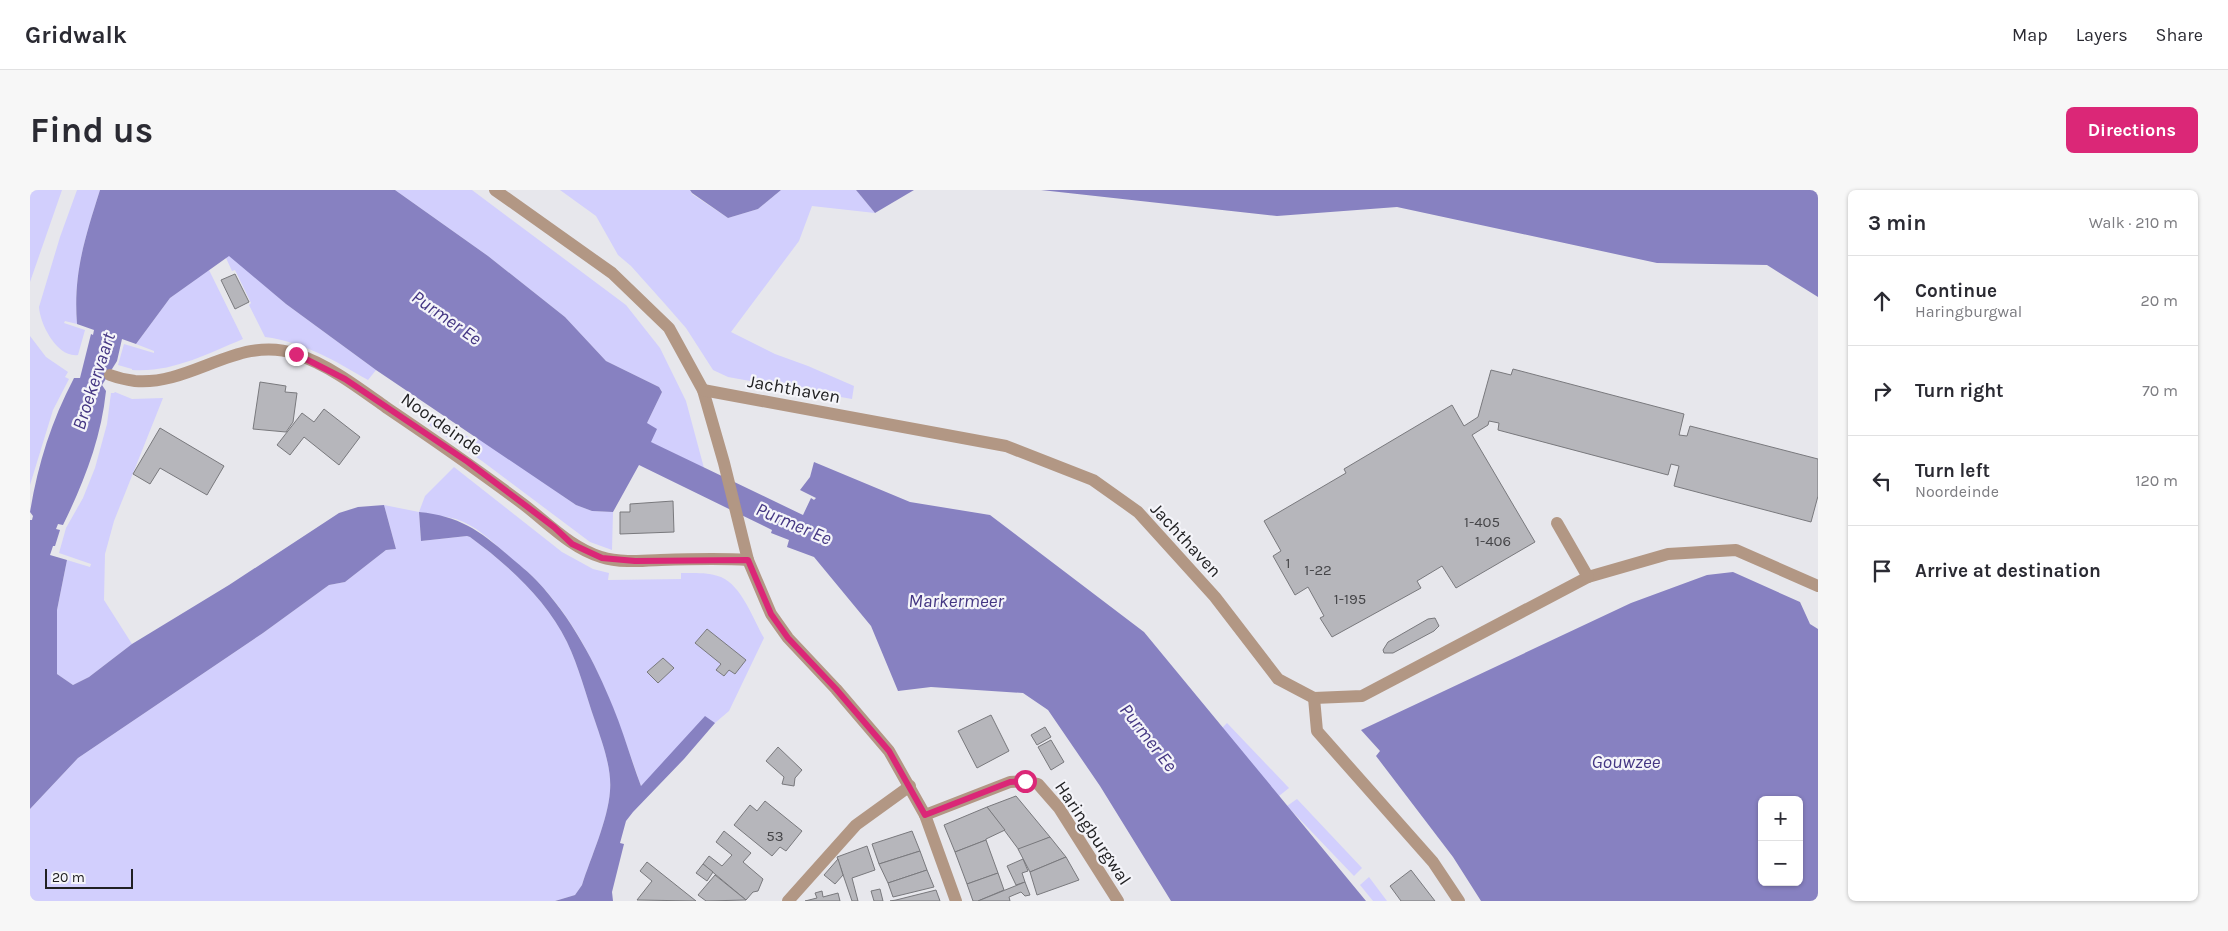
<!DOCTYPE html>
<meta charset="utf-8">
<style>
:root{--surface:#fff;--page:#f7f7f7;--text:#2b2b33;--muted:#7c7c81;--line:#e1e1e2;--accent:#db2777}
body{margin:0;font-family:Karla,sans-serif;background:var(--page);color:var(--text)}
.controls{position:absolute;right:15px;bottom:15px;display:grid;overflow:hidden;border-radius:8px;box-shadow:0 1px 4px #0004}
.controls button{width:45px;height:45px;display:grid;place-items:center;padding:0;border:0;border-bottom:1px solid var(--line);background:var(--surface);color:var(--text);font:25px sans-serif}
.scale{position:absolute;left:15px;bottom:12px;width:88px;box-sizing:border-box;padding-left:5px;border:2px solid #212123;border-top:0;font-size:14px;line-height:18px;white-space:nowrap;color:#212123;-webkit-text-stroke:4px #f4f4f9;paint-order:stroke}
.stop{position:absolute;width:15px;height:15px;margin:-11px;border:4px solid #db2777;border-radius:50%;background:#fff}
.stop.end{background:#db2777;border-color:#fff;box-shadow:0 1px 5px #0008}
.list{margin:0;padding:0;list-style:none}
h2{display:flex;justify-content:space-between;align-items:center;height:65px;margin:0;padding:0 20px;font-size:21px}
h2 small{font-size:16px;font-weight:400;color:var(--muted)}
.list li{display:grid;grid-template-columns:32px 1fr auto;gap:15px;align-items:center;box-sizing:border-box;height:90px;padding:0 20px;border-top:1px solid var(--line)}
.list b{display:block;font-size:19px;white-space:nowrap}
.list p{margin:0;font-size:16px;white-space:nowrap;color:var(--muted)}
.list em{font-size:16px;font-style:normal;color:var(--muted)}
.icon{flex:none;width:28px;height:28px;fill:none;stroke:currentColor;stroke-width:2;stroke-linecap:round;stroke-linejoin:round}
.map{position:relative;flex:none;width:1788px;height:711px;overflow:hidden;border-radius:8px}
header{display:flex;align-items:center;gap:30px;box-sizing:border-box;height:70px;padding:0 25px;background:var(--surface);border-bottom:1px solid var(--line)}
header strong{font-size:24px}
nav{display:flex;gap:28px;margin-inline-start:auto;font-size:18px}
.intro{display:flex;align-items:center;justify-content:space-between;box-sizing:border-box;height:120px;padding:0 30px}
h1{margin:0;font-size:35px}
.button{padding:12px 22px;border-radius:8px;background:var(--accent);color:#fff;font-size:18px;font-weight:700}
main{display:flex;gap:30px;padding:0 30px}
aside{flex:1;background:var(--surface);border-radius:8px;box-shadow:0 1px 4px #0004}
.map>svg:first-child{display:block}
.green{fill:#d2cffd}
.water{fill:#8781c1;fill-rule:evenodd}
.building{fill:#b6b6bb;stroke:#79797d}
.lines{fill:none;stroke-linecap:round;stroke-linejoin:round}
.minor{stroke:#b29784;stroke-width:12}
.route{stroke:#db2777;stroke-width:6}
.labels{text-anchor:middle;stroke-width:4.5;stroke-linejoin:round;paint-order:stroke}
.number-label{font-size:15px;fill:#464649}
.street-label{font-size:18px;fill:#212123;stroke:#f4f4f9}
.water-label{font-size:19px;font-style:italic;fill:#443683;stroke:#f4f4f9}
</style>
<header>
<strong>Gridwalk</strong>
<nav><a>Map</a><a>Layers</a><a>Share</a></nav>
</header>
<div class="intro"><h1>Find us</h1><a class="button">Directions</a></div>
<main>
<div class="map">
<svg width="1788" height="711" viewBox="0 0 1788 711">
<rect width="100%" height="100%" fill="#e7e7ec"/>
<g class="green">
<polygon points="0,0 32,0 0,92"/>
<path d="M47,0H70C55,48 43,83 47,134L35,131L34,133L55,140L48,165C27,168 10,134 9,117L30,47Z"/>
<polygon points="365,0 442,0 596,115 630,158 656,211 674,278 620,252 617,233 632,202 629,197 576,171 535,127 458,66"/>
<polygon points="530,0 660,0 662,4 698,28 728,19 751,0 826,0 845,23 782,16 769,51 701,142 745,164 778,176 824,196 822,209 698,187 683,180 656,138 635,114 601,76 588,65 566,26"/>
<path d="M199,65L256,114L346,180L338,190C305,171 274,152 235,147L219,115L221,113L205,80L202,81L196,68Z"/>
<path d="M179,80L213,149C177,164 141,183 102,180V179L88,175L94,154L124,163V161L106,154L140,108Z"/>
<polygon points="0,146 16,167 38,182 35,187 39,189 23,220 0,295"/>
<polygon points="85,202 102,209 133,208 84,331 75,364 74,410 102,454 59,487 43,495 27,484 27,420 37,370 60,377 61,374 29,363 36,338 53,308 65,278 77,234 81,203 84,203"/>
<polygon points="402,224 446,252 449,248 546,315 562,321 583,322 582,360 560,352 452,271 396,233"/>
<path d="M424,277L532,362L563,379L579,383L578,390L651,389V383C664,383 679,382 691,387C712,396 723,429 734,448L699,521L611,596C586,524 562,448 507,391C498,381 486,373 476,364C462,351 445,335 426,329C414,326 401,325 389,322L391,351L437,346L440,347C478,375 516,409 537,452C549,477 556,505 565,531C572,552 582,578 580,601C578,630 561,667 552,695L545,705L525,711H0V619L48,568L233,443L299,395L315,392L356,360L366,359L354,315L389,322L395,306Z"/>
<polygon points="1197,533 1259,598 1249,606 1192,538"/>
<polygon points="1267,609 1332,678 1324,686 1257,616"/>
<polygon points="1339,687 1357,711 1343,711 1330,695"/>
</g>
<g class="water">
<path d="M70,0H365L458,66L535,127L576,171L629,197L632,202L617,233L627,239L621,252L773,325L781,308L784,310L786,308L770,300L780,287L784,272L880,312L960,325L1114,442L1336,711H1141L1070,596L1018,520L993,503L901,497L868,501L841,436L784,367L757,357L759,350L741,343L742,340L609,275L583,322L562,321L546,315L346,180L256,114L199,66L140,108L106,154L92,149L87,171L72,195L76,201C71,249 54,292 33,335L28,334L26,339L30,340L25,356H23L20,365L37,370L27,420V484L43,495L59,487L102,454L199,395L309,323L328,317L354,315L366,359L356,360L315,392L299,395L233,443L48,568L0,619V330H2L3,326L0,322C8,274 21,232 44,188H50L61,144L63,145L64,140L47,134C43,83 55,48 70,0Z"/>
<polygon points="660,0 751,0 728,19 698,28 662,3"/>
<polygon points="826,0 884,0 845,23"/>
<polygon points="1011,0 1788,0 1788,107 1737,75 1627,73 1367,17 1247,26"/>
<path d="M389,322C429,326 449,340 479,366C488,374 499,382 507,391C541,427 565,472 583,517C594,543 601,570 611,596L675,526L685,533L654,569L603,622L596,631L590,653L594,654L582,702L583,711H525L545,705L552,695C561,667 578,630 580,601C582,578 572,552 565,531C556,505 549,477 537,452C516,409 478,375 440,347L437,346L391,351Z"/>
<path d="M1703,382L1770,412L1780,434L1788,439V711H1451L1423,667L1346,566L1350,561L1331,540L1601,413L1677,385ZM1732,610H1769V692H1732Z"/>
</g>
<g class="building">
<polygon points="205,84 219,112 205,119 191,90"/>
<polygon points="1483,179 1654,224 1649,245 1657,246 1660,236 1788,269 1788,306 1781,332 1644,296 1649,276 1641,274 1638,285 1468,240 1469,233 1459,231 1458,235 1442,245 1505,352 1426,398 1412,376 1387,391 1391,398 1302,447 1290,428 1294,426 1278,397 1265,405 1243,366 1251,361 1234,331 1316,283 1314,279 1422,215 1434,236 1448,227 1461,180 1481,185"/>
<polygon points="230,192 256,196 255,202 267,203 263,232 256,242 223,239"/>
<polygon points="294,219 330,247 309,275 274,247 260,265 247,255 272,223 284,232"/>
<polygon points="130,238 194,276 177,305 130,278 120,294 103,284"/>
<polygon points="643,311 644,342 590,344 590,322 600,322 600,314"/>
<polygon points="1405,428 1409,436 1404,441 1363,463 1354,463 1353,460 1358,452 1398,429"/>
<polygon points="677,439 716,470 705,484 699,480 694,486 686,480 691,474 665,453"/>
<polygon points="633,468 644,478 628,493 617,482"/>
<polygon points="961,525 979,561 947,578 928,541"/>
<polygon points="1015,537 1021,547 1007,555 1001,545"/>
<polygon points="1021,550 1034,572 1021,580 1008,557"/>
<polygon points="748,557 772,580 765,588 764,596 752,594 754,587 736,571"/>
<polygon points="986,606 1020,647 989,660 957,617"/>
<polygon points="735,611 772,641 756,661 750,657 742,666 704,635 720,615 727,621"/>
<polygon points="957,617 975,640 956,649 956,650 925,662 914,635"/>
<polygon points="694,641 721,663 713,672 733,689 728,701 723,702 716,710 673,674 679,666 692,676 702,665 686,652"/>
<polygon points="882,641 890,661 849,674 842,654"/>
<polygon points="1020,647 1036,667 1000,682 988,659"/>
<polygon points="956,650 968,683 937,694 925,662"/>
<polygon points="837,656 845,680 822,688 828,711 822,711 807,667"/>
<polygon points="890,661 897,680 858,693 849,674"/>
<polygon points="1036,667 1049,690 1007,705 1000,682"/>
<polygon points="808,669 813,685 805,694 794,685"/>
<polygon points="993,669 998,681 992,683 995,692 986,695 977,676"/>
<polygon points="617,672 666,711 607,710 622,691 610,681"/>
<polygon points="673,674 683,682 677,691 666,683"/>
<polygon points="897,680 904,697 863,707 858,693"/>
<polygon points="1381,680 1405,711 1371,711 1360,696"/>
<polygon points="968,683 974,700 948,711 943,711 937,694"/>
<polygon points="685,685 716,710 676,711 668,705"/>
<polygon points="995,692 1000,705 995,706 991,702 979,707 980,711 948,711"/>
<polygon points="850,699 853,711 844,711 841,701"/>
<polygon points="906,700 910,711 860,711 866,710"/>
<polygon points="792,701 793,707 808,703 810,711 775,711 787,708 785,703"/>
</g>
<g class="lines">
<g class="minor">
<polyline points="465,0 582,83 639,138 673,200 694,273 718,370 741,424 758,448 806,499 859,561 895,625 926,711"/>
<path d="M80,185C88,188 97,190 105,191C162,196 209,144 266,164C299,175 329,198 357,218C403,249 449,281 493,314C518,333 541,358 571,367C589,373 612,371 631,370C660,369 689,368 718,370"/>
<polyline points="673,200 976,256 1063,290 1108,322 1185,407 1248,489 1284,508 1332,506 1558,387 1638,364 1706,360 1788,396"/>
<polyline points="1527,333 1558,387"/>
<polyline points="1284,508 1287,541 1403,672 1429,711"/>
<polyline points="895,625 980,592 995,591 1008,594 1029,618 1088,711"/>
<polyline points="758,711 826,635 880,596"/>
</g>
</g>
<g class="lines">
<polyline class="route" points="266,164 315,189 438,272 524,337 542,354 559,362 572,368 605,371 718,370 741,424 758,448 806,499 859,561 895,625 980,592 995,591"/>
</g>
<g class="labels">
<g class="number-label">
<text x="1452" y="337">1-405</text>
<text x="1463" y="356">1-406</text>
<text x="1258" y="378">1</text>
<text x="1288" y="385">1-22</text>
<text x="1320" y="414">1-195</text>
<text x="745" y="651">53</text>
</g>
<g class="street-label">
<text transform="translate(764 199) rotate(10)" y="6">Jachthaven</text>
<text transform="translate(412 234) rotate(35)" y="6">Noordeinde</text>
<text transform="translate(1156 350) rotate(47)" y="6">Jachthaven</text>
<text transform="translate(1063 643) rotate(56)" y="6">Haringburgwal</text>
</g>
<g class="water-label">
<text transform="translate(417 127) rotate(35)" y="7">Purmer Ee</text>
<text transform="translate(63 191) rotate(-72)" y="7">Broekervaart</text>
<text transform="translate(764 333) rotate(23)" y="7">Purmer Ee</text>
<text x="926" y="417">Markermeer</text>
<text transform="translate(1119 547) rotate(52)" y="7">Purmer Ee</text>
<text x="1596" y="578">Gouwzee</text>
</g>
</g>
</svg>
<div class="controls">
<button>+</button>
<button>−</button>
</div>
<div class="scale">20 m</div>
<div class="stop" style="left:995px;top:591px"></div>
<div class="stop end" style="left:266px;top:164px"></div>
</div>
<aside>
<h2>3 min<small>Walk · 210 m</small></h2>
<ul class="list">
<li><svg class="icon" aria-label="ahead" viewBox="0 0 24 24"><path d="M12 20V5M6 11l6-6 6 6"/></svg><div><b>Continue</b><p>Haringburgwal</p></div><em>20 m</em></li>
<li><svg class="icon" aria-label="right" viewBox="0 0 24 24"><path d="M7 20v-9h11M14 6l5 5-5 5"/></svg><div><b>Turn right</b></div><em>70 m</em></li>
<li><svg class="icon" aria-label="left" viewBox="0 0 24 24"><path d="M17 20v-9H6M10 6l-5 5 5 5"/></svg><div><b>Turn left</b><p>Noordeinde</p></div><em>120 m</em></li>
<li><svg class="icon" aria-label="arrive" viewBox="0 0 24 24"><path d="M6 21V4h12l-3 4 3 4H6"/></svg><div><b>Arrive at destination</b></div></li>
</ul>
</aside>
</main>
